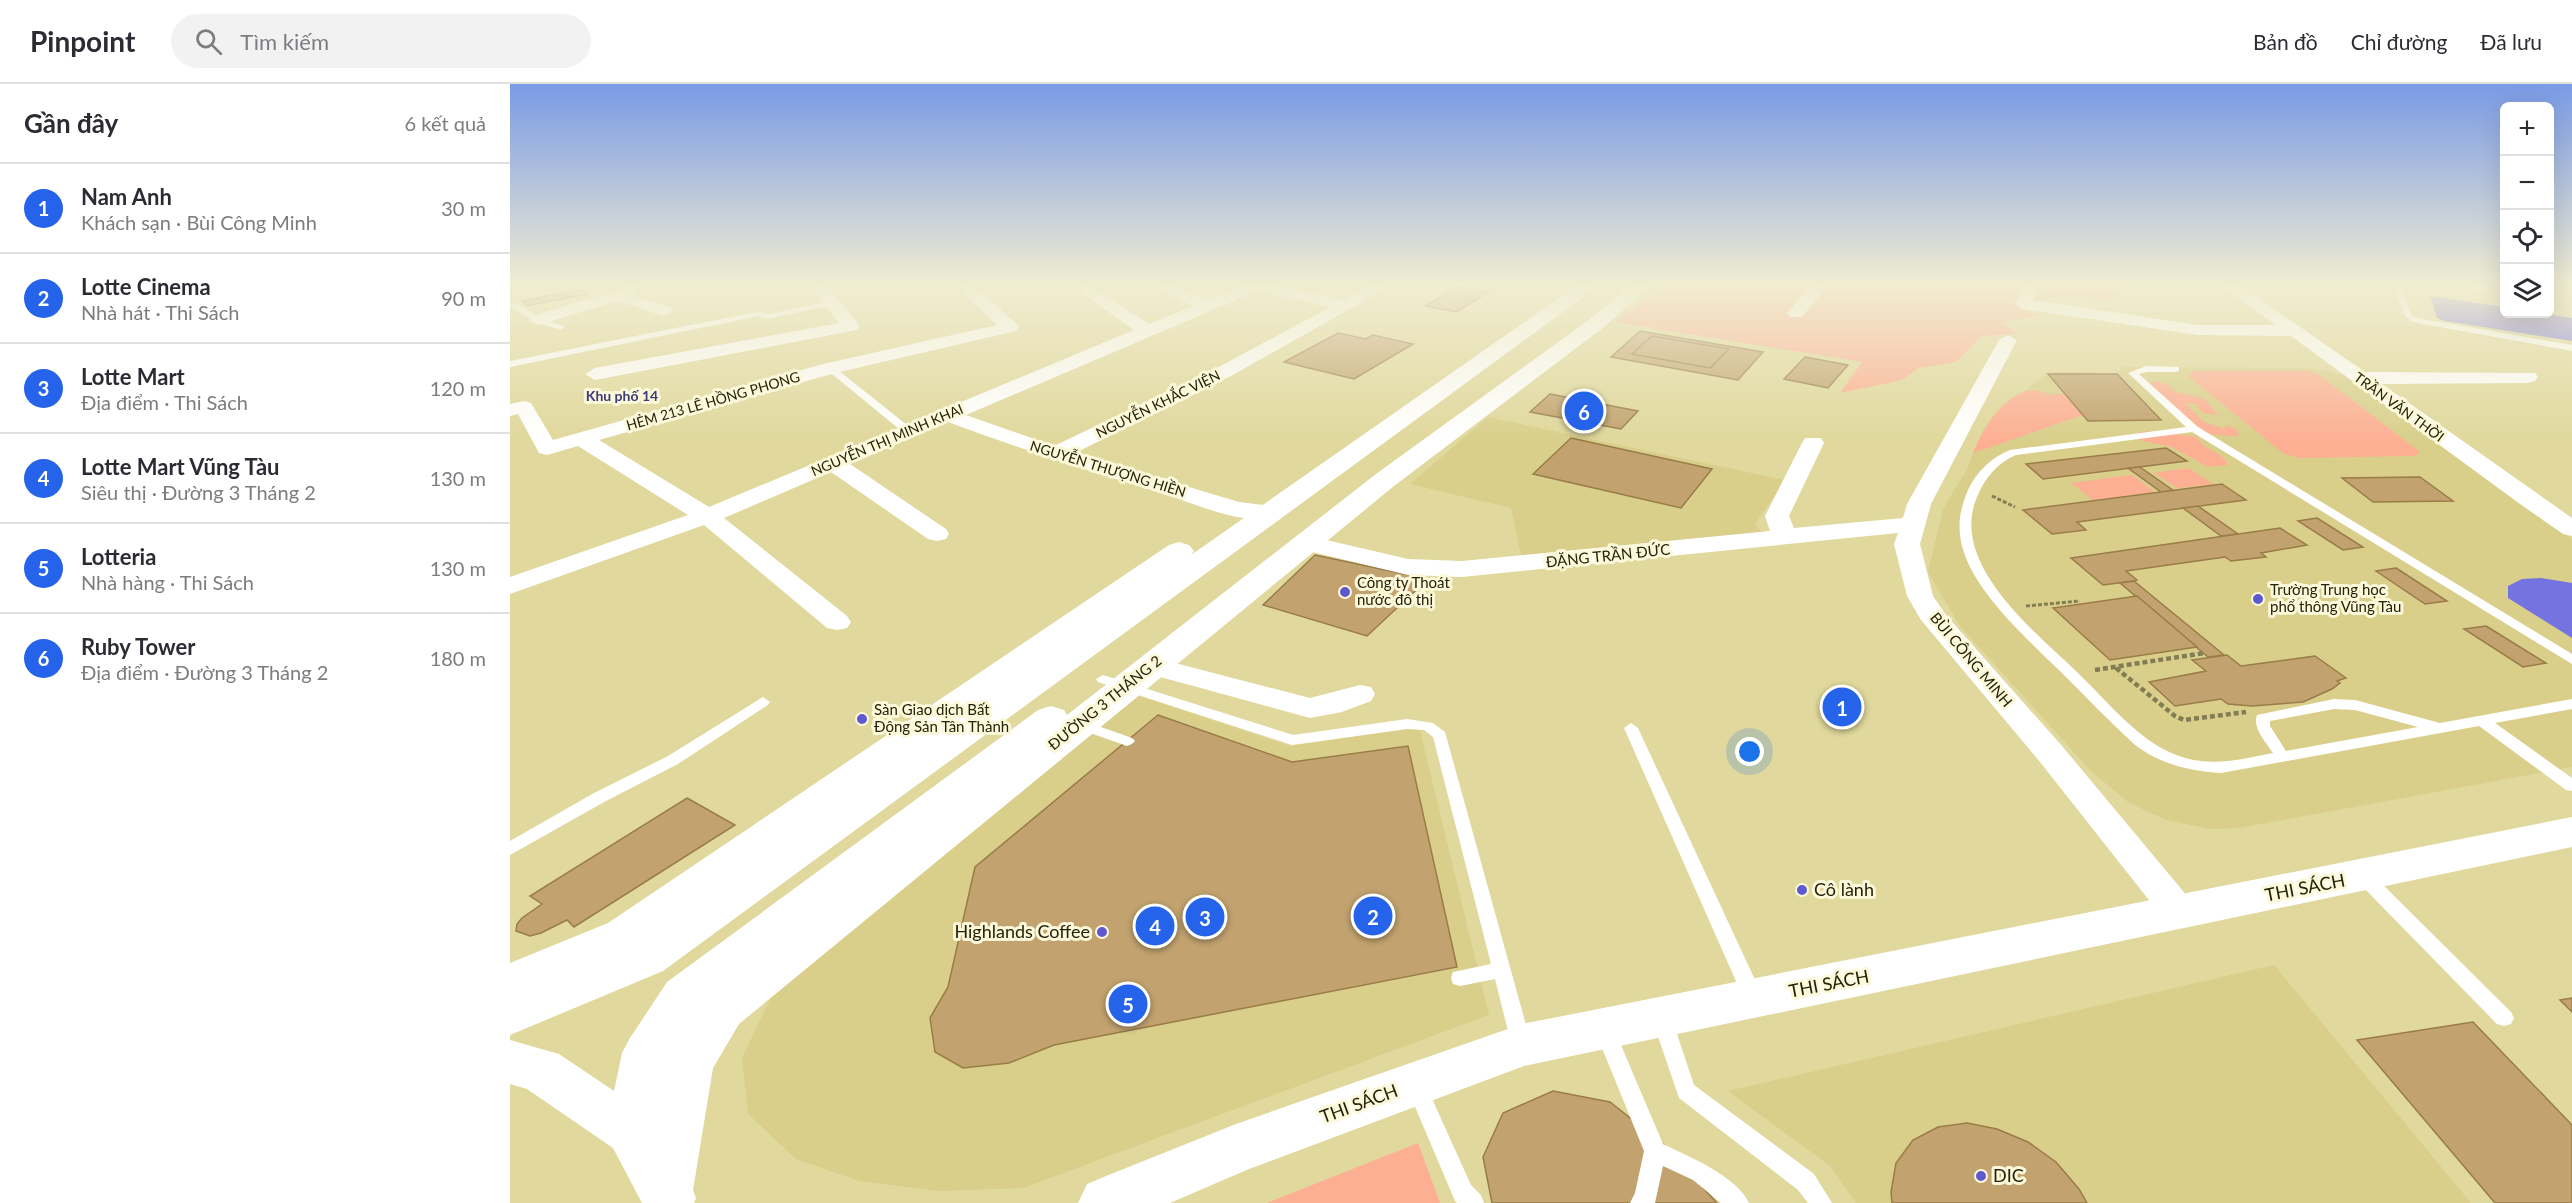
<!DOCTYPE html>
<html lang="vi">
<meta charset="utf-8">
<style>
:root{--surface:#fff;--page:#f2f2f3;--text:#2b2b33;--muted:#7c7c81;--line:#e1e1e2;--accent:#2563eb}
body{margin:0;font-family:Lato,sans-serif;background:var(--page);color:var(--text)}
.controls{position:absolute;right:18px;top:18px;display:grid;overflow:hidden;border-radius:9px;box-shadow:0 6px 24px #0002}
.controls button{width:54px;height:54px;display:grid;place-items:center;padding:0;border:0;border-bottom:2px solid var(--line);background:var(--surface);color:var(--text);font:30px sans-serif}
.you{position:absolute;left:1240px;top:668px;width:21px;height:21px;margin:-15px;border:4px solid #fff;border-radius:50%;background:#1a73e8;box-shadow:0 0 0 9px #1a73e833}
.badge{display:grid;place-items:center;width:39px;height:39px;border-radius:50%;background:var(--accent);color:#fff;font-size:20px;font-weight:700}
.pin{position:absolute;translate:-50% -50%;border:3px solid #fff;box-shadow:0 2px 6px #0006}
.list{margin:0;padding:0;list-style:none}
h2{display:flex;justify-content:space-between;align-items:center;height:78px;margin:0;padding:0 24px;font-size:26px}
h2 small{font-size:20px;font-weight:400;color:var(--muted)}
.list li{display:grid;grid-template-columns:39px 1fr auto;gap:18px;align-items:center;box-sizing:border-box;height:90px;padding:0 24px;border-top:2px solid var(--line)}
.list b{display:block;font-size:22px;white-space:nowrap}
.list p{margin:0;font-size:20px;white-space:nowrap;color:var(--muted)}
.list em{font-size:20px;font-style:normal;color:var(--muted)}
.icon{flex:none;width:33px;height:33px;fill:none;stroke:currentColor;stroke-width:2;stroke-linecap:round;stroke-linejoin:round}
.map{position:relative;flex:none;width:2062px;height:1119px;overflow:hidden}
header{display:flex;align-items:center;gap:36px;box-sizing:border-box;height:84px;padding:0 30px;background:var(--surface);border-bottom:2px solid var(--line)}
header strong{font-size:28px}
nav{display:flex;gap:33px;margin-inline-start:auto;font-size:21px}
.search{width:420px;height:54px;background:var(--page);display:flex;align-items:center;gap:15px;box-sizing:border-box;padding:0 21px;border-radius:33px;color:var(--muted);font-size:22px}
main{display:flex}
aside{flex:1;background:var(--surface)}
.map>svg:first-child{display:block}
.built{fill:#d9cf8b}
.green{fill:#fdaf93}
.water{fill:#7473e0}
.building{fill:#c2a36f;stroke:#997c48;stroke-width:1.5}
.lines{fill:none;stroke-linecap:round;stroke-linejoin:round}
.path-far1{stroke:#837d53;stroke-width:3;stroke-dasharray:4 2;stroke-linecap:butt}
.path{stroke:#837d53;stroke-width:4.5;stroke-dasharray:5 3;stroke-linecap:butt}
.service{fill:#fff;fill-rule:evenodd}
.minor{fill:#fff;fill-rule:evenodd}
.tertiary{fill:#fff;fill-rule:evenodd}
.primary{fill:#fff;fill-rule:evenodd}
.poi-dot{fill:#5f59d1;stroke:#fcf8da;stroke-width:2}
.labels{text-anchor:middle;stroke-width:6;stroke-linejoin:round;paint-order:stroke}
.far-neighbourhood-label{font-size:14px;font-weight:bold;fill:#3b3b77;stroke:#fcf8da}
.far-street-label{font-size:14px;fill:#26220a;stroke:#fcf8da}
.street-label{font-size:15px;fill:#26220a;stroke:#fcf8da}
.poi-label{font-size:15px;fill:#26220a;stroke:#fcf8da;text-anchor:start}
.near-street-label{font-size:18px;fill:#26220a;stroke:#fcf8da}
.near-poi-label{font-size:18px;fill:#26220a;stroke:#fcf8da;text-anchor:start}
</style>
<header>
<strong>Pinpoint</strong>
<div class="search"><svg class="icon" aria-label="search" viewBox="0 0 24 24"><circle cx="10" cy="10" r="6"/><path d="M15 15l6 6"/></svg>Tìm kiếm</div>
<nav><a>Bản đồ</a><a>Chỉ đường</a><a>Đã lưu</a></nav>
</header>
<main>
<aside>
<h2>Gần đây<small>6 kết quả</small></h2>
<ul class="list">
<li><span class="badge">1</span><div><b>Nam Anh</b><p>Khách sạn · Bùi Công Minh</p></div><em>30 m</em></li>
<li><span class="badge">2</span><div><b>Lotte Cinema</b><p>Nhà hát · Thi Sách</p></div><em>90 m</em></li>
<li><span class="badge">3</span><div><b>Lotte Mart</b><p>Địa điểm · Thi Sách</p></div><em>120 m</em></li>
<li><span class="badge">4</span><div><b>Lotte Mart Vũng Tàu</b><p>Siêu thị · Đường 3 Tháng 2</p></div><em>130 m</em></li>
<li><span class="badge">5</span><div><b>Lotteria</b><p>Nhà hàng · Thi Sách</p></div><em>130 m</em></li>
<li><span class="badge">6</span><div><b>Ruby Tower</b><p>Địa điểm · Đường 3 Tháng 2</p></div><em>180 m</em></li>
</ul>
</aside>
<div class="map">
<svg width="2062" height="1119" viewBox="0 0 2062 1119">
<rect width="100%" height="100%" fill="#e0d89c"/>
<g class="built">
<polygon points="1612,283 1798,284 1834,291 2062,455 2062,683 1729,744 1701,745 1656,736 1618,718 1581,687 1450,542 1418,488 1433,425 1457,385 1472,348 1487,328 1539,288 1608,289"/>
<polygon points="978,333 1275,396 1245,440 1255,452 1012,476 1001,424 900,400"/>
<polygon points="620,609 780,662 909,643 979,931 513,1104 428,1107 349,1097 286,1075 238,1030 232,974 262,911"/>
<polygon points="1764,881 1961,1119 1346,1119 1320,1082 1218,1007"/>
</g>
<g class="green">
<path d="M1156,200H1607L1603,207L1612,214C1578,218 1542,207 1511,221L1513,226L1531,231L1491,238L1509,250L1472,252L1446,278L1408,284L1392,296L1330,309L1352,278L1105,238Z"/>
<polygon points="1683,287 1798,287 1808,290 1910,368 1903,372 1791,374 1774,370 1678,292"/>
<polygon points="1648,297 1661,303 1665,308 1695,315 1708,331 1693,329 1688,324 1689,321 1675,319 1694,338 1715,345 1717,341 1726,345 1729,352 1689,350 1669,330 1657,326 1648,306 1634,300"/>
<path d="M1524,306L1543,311L1554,309L1573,331L1463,369C1474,343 1493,309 1524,306Z"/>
<path d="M1644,347L1687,353C1693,367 1713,367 1718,381L1698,383L1662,363L1629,356L1630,348Z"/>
<polygon points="1678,384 1703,400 1667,404 1644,389"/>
<polygon points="1622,391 1645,408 1583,416 1561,399"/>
<polygon points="908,1059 930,1119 757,1119"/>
</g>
<g class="water">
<polygon points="1920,212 1994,223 1994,230 2037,230 2062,234 2062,257 1935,237 1927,234"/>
<polygon points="2031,494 2062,499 2062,554 1998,514 1998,502 2012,495"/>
</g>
<g class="building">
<polygon points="947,203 978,208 947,228 915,222"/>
<polygon points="71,205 76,210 17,222 13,217"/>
<polygon points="1130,247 1253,268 1228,296 1101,273"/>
<polygon points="828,249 856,255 863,251 903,260 844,295 774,278"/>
<polygon points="1142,252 1219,265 1200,284 1122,270"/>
<polygon points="1295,273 1338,281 1318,304 1274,295"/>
<polygon points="1538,290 1607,290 1651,336 1578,337"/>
<polygon points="1040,310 1128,327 1111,345 1020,328"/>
<polygon points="1061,354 1202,385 1171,424 1023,390"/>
<polygon points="1656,364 1677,377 1533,395 1516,380"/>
<polygon points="1630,383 1664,407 1651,408 1618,384"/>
<polygon points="1910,393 1943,417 1863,418 1832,394"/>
<polygon points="1712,400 1736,416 1567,438 1576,446 1542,450 1513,426"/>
<polygon points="1688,422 1728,450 1711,452 1673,424"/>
<polygon points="1807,434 1853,463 1833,466 1788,437"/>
<polygon points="1770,444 1797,461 1751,469 1756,473 1721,477 1715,473 1616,487 1627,496 1624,497 1593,501 1561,474"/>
<polygon points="805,471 918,495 857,552 753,521"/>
<polygon points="1886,484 1937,517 1915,520 1866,487"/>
<polygon points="1624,497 1714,571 1698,573 1610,499"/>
<polygon points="1627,512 1687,563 1600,576 1543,524"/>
<polygon points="1976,542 2036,579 2013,583 1954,545"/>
<polygon points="1717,571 1731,582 1805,572 1836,594 1827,597 1830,599 1822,605 1793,618 1742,622 1718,620 1711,615 1665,622 1639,598 1696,587 1682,576"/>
<polygon points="648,631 782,678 898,662 947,883 544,961 499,979 453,984 425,968 420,934 438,903 465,783"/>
<polygon points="177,714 225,741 64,843 57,836 31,849 20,852 6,847 7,840 12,834 32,820 20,812"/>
<polygon points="2062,914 2062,928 2050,916"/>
<polygon points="1963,938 2062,1041 2062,1119 1985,1119 1847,956"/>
<polygon points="1043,1007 1100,1018 1154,1061 1207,1119 982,1119 973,1073 993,1029"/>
<polygon points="1457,1039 1487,1045 1518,1058 1546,1078 1569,1105 1577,1119 1382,1119 1381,1108 1386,1079 1403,1056 1428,1043"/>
</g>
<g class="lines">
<g class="path-far1">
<polyline points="1482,412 1505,423"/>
<polyline points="1516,522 1570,517"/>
</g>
<g class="path">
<polyline points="1606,584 1665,632 1674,636 1736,628"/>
<polyline points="1585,586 1694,569"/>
</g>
<g class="service">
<polygon points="1883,203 1889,203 1902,231 1907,234 2062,261 2062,267 1902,238 1895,232"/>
<polygon points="320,217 323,217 323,221 256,235 249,232 0,283 0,277 251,227 258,230"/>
<polygon points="6,219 31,234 55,243 51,246 25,238 0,222 0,219"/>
<polygon points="317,282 323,282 402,345 402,349 394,349 317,286"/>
<path d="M1636,282L1669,283V287L1666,288H1637L1629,290L1688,343L2062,570V580L1682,348L1506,371C1487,379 1475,394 1467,413C1438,481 1527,549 1570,591C1598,618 1627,655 1664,670C1697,684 1729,676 1763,669C1756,658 1742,644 1747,631L1824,615L1845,616L1930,639L2062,615V625L1985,639L2062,694V707L2056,706L1969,642L1711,689C1679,687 1649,680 1624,660C1600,638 1578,615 1555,592C1520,557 1455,502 1450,451C1448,434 1452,421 1458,406C1466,388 1482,373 1500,366L1676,343L1618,289ZM1824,625L1845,626L1908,643L1776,667L1760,642V637Z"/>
<polygon points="593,591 783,651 897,635 923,639 935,648 1021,959 1018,965 1011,968 1004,965 1001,959 985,895 950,902 943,900 941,894 943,888 981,880 923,653 914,646 897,645 782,661 588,598 586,595"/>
<polygon points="253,613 260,618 258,621 168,680 96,717 0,771 0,757 84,709 158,672"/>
<polygon points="571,636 622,654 625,657 622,660 617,662 566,644 564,641"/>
<polygon points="1121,639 1128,644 1253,913 1250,919 1243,921 1236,919 1233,913 1114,644"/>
<polygon points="1853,786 1859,787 2001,928 2004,934 2001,940 1994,942 1987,940 1847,797 1844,792 1847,787"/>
<polygon points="1152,927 1159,929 1162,935 1184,1001 1304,1090 1322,1119 1298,1119 1288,1106 1169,1014 1142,935 1145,929"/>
<path d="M1095,939L1102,941L1105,947L1153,1060C1178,1072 1228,1093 1239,1119H1211L1183,1096L1153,1082L1145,1119H1120L1125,1109L1134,1067L1085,947L1088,941Z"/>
<polygon points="907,995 914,997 961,1101 971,1111 974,1119 947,1119 945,1117 897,1004 900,997"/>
</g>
<g class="minor">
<polygon points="116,200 132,200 124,212 160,223 163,227 154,232 108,217 28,241 19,236 22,232 112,205"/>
<polygon points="298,200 315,200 347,238 350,242 347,246 85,296 75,290 85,284 329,239"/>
<path d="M444,200H462L506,239L509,243L506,247L325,289L89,356L199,423L624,246L559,200H578L639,240L683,222L637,200H660L698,216L735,200H760L834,216L863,200H884L721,292L565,369L729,418L770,423L774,428L770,433C733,443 687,420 651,409C579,387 508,364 438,338L340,380L436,445L439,450L436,455L427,457L418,455L321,388L214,434L337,532L341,538L337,544L327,546L317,544L194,441L0,510V493L178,431L68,362L37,371L29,369L8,330L0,332V320L14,317L21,319L43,356L313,280L487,241ZM747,207L820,223L707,284L544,362L456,331Z"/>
<polygon points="1302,200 1319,200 1292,233 1280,233 1277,229"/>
<polygon points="1514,200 1530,200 1523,216 1688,241 1766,241 1709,200 1728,200 1855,288 2025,289 2028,293 2025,297 2018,299 1872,300 2062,434 2062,452 2053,450 2010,420 1781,252 1688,251 1513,225 1505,220"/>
<polygon points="1950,200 1982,200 1984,203 1976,208 1952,203"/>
<polygon points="1498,251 1507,256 1421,420 1410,460 1423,512 1436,531 1552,662 1683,819 1689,829 1683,839 1670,844 1657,839 1530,678 1411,536 1397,512 1384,460 1388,449 952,493 898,491 786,464 782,459 786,454 795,451 898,475 952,477 1260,447 1255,432 1292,359 1295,354 1311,354 1314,359 1279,432 1284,444 1393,434 1397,420 1489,256"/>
<polygon points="642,573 800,614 850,601 861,603 865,610 861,617 832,628 800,634 632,588 627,582 632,576"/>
</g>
<polygon class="tertiary" points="2062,733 2062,763 1014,982 739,1085 660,1119 568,1119 577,1100 596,1092 726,1040 1012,940"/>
<g class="primary">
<polygon points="1069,200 1091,200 153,887 0,951 0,879 98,839 659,461 669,458 679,461 684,467 681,471"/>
<polygon points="1121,200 1142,200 1094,243 884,402 229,940 203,984 183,1106 186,1114 184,1119 132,1119 103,1064 17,1005 0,1000 0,956 49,970 104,1007 112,969 120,954 157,898 528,626 541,622 554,626 557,631 866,390 1080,235"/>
</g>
</g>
<linearGradient id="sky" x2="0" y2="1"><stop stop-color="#799ae5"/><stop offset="0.56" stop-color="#f1edd2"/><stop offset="1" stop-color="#f1edd2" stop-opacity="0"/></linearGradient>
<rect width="2062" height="357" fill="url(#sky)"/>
<g class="poi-dot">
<circle cx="835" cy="508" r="6"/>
<circle cx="1748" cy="515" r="6"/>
<circle cx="352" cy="635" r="6"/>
<circle cx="1292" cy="806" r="6"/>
<circle cx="592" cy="848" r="6"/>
<circle cx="1471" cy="1092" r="6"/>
</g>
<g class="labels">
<g class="far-neighbourhood-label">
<text x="112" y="317">Khu phố 14</text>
</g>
<g class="far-street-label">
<text transform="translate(203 317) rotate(-16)" y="5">HẺM 213 LÊ HỒNG PHONG</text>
<text transform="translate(648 320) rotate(-26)" y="5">NGUYỄN KHẮC VIỆN</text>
<text transform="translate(1889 323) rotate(36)" y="5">TRẦN VĂN THỜI</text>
<text transform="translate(377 356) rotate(-23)" y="5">NGUYỄN THỊ MINH KHAI</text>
<text transform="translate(598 385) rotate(17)" y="5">NGUYỄN THƯỢNG HIỀN</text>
</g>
<g class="street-label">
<text transform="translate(1098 472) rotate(-6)" y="5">ĐẶNG TRẦN ĐỨC</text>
<text transform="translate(1461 576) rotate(50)" y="5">BÙI CÔNG MINH</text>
<text transform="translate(595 619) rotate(-39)" y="5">ĐƯỜNG 3 THÁNG 2</text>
</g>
<g class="poi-label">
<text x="847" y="504">Công ty Thoát<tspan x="847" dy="17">nước đô thị</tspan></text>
<text x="1760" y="511">Trường Trung học<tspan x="1760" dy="17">phổ thông Vũng Tàu</tspan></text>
<text x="364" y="631">Sàn Giao dịch Bất<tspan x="364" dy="17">Động Sản Tân Thành</tspan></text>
</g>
<g class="near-street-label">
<text transform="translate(1795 804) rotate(-11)" y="6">THI SÁCH</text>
<text transform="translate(1319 900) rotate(-11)" y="6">THI SÁCH</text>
<text transform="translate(849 1020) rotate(-20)" y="6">THI SÁCH</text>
</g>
<g class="near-poi-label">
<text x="1304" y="812">Cô lành</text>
<text x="580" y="854" text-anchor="end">Highlands Coffee</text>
<text x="1483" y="1098">DIC</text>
</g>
</g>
</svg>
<div class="controls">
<button>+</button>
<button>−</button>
<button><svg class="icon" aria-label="locate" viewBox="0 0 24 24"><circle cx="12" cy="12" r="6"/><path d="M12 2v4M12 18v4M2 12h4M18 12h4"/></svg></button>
<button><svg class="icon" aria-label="layers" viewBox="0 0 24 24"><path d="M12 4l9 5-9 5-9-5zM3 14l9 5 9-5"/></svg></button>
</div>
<div class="you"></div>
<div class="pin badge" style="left:1332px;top:623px">1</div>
<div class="pin badge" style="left:863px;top:832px">2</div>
<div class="pin badge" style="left:695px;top:833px">3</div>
<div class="pin badge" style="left:645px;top:842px">4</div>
<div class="pin badge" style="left:618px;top:920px">5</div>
<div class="pin badge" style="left:1074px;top:327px">6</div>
</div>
</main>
